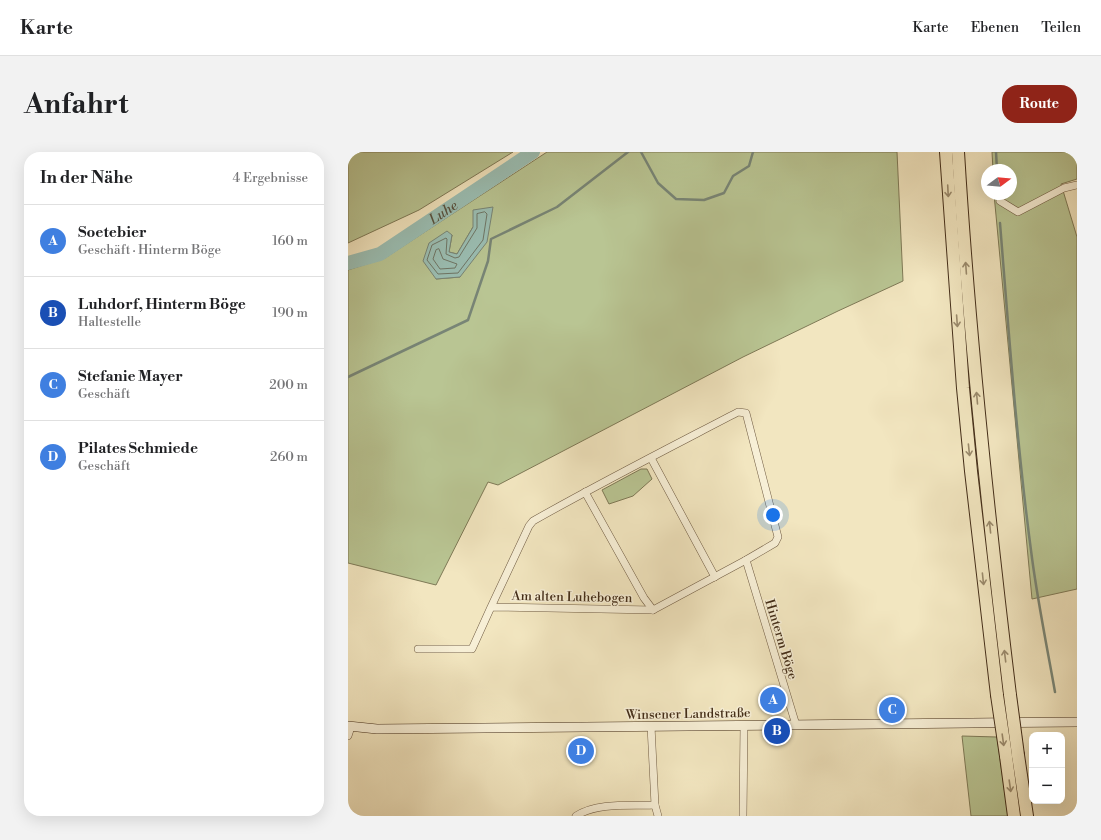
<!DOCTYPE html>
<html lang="de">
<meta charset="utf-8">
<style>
:root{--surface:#fff;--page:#f2f2f2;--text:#202124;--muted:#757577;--line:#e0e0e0;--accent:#8f2418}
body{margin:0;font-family:"Libre Bodoni",serif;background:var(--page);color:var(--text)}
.controls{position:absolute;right:12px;bottom:12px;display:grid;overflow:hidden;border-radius:8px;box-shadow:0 4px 16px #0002}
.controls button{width:36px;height:36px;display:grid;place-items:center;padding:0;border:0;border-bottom:1px solid var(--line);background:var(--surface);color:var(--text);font:20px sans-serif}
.compass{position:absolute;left:633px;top:12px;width:36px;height:36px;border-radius:50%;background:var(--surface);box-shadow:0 4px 16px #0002;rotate:74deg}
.you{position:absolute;left:425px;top:363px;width:14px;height:14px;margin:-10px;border:3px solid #fff;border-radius:50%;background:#1a73e8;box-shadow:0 0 0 6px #1a73e833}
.badge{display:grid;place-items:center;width:26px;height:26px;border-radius:50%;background:var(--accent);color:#fff;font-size:13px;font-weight:700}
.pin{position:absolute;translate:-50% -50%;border:2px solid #fff;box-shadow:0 1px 4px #0006}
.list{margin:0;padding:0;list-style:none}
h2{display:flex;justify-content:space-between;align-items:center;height:52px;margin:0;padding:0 16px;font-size:17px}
h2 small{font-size:13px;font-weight:400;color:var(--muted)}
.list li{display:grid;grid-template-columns:26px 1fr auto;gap:12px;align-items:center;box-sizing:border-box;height:72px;padding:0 16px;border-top:1px solid var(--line)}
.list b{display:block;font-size:15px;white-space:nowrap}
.list p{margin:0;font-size:13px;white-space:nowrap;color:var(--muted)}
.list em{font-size:13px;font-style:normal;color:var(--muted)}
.map{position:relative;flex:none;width:729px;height:664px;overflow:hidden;border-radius:16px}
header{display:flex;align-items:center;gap:24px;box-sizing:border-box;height:56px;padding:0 20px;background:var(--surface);border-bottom:1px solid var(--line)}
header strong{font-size:19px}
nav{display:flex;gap:22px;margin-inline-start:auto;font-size:14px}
.intro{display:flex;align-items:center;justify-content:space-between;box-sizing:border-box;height:96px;padding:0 24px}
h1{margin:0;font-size:28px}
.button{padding:10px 18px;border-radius:16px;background:var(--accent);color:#fff;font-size:14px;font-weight:700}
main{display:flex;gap:24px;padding:0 24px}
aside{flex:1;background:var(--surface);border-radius:16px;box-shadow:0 4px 16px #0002}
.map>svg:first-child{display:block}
.green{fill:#b9c593;stroke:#7e7956;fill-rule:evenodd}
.water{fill:#9bbfb4;stroke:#788576}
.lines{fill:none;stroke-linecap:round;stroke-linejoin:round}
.shore{stroke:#6f7666;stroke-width:1}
.stream{stroke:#788576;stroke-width:2.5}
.river{stroke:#9bbfb4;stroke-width:14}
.street-casing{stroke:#6f5b42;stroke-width:8}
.secondary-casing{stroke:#432d18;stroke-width:10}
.highway-casing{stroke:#432d18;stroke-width:14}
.street{stroke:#f7efd6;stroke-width:7}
.secondary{stroke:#f7efd6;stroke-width:9}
.highway{stroke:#f2e6c0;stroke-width:12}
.highway-bridge-casing{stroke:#432d18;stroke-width:14;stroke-linecap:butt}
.highway-bridge{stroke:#f2e6c0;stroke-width:12}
.oneway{stroke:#9a8a6c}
.labels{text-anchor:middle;stroke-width:3;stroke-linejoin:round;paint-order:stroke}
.street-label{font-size:13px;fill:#432d18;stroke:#f7efd6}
.water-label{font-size:14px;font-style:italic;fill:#59523f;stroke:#f7efd6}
</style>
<header>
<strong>Karte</strong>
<nav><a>Karte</a><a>Ebenen</a><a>Teilen</a></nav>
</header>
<div class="intro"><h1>Anfahrt</h1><a class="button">Route</a></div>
<main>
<aside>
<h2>In der Nähe<small>4 Ergebnisse</small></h2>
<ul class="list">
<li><span class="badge" style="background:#3f7fe0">A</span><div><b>Soetebier</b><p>Geschäft · Hinterm Böge</p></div><em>160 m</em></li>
<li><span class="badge" style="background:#1a4fb4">B</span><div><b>Luhdorf, Hinterm Böge</b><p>Haltestelle</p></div><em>190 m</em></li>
<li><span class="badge" style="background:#3f7fe0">C</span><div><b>Stefanie Mayer</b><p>Geschäft</p></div><em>200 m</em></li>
<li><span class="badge" style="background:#3f7fe0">D</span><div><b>Pilates Schmiede</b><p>Geschäft</p></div><em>260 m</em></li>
</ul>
</aside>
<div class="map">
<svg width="729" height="664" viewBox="0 0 729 664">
<rect width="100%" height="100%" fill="#f2e6c0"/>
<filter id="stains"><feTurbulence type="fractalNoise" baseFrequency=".005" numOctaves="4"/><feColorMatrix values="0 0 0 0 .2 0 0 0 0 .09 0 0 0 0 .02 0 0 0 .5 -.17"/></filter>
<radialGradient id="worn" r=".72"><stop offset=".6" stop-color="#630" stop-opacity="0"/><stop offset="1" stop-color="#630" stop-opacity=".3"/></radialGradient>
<g class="green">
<polygon points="0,0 165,0 71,58 0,91"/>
<path d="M199,0H549L555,129L490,159L395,205L150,333L140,330L88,433L0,411V118L37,106ZM125,75L112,125L88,127L104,83L101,100L109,102Z"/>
<polygon points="644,0 729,0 729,27 713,32 729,85 729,437 684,447 646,42 663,42 663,18 645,18"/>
<polygon points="293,317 299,317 304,327 285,344 261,352 254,338"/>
<polygon points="614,584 649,585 660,664 623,664"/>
</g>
<polygon class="water" points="145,55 139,90 112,125 88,127 75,109 81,91 99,79 104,83 101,100 109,102 125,75 125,58"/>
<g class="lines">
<g class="shore">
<polygon points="137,60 139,62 135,88 110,121 90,122 79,108 84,93 98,86 99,87 98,102 107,106 111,105 129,76 129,62"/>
<polygon points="91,97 95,107 109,112 107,116 92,117 85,107 88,98"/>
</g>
<g class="stream">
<polyline points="293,0 310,31 328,47 356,48 376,41 385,24 401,14 405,0"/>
<polyline points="648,0 649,18"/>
<path d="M652,71C661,183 669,295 684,406C690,451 699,495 707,540"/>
<polyline points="0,225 120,168 140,109 143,87 209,55 280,0"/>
</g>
<path class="river" id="s1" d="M0,111L32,102L185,0"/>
<defs>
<g id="street">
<polyline points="652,49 670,60 716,36 729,33"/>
<polyline points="303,306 367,425"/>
<polyline points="237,340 296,446 305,458"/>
<polyline points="398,408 448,573"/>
<path d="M70,497H124L143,455L305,458L398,408L427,391L430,385L398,261L390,260C321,296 252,331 185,369L181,374L143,455"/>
<polyline points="303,574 307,653 310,664"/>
<polyline points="0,584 3,575"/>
<path d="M228,664C249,650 283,654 307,653"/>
<polyline points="395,664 396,573"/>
</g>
<polyline id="secondary" points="0,574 29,577 729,570"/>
<g id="highway">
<polyline points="598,0 615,236 623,319 649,543"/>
<path d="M610,0C621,182 640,362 662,543"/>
<polyline points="670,603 679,664"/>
<polyline points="658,604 666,664"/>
</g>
</defs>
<use href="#street" class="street-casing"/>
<use href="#secondary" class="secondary-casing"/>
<use href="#highway" class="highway-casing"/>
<use href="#street" class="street"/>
<use href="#secondary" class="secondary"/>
<use href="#highway" class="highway"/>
<defs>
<g id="highway-bridge">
<polyline points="649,543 658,604"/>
<polyline points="662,543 670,603"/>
</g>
</defs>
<use href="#highway-bridge" class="highway-bridge-casing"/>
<use href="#highway-bridge" class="highway-bridge"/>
</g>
<defs><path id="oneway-shaft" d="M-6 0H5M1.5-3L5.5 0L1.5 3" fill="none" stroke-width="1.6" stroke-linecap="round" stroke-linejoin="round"/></defs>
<g class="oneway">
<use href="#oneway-shaft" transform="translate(600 39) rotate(87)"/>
<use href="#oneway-shaft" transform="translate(618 116) rotate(-94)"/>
<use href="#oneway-shaft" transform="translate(609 169) rotate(86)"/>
<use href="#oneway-shaft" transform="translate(629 246) rotate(-95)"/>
<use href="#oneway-shaft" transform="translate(621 298) rotate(84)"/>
<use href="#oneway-shaft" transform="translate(642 375) rotate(-96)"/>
<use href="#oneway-shaft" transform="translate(635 427) rotate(84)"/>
<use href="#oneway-shaft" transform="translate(657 504) rotate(-97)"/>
<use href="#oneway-shaft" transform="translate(655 588) rotate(82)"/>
<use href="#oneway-shaft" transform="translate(662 634) rotate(82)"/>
</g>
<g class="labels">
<g class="street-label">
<text transform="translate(224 444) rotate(1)" y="5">Am alten Luhebogen</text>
<text transform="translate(434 487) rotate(73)" y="5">Hinterm Böge</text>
<text transform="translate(340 561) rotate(-1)" y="5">Winsener Landstraße</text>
</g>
<g class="water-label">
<text dy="5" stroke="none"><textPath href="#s1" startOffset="109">Luhe</textPath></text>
</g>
</g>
<rect width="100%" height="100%" filter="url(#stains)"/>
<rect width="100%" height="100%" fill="url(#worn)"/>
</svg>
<div class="controls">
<button>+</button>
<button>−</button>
</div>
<svg class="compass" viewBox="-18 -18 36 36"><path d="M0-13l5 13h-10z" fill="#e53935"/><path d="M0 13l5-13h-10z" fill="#757577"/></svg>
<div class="you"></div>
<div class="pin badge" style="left:425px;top:548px;background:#3f7fe0">A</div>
<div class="pin badge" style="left:429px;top:579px;background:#1a4fb4">B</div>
<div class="pin badge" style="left:544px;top:558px;background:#3f7fe0">C</div>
<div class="pin badge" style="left:233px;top:599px;background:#3f7fe0">D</div>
</div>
</main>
